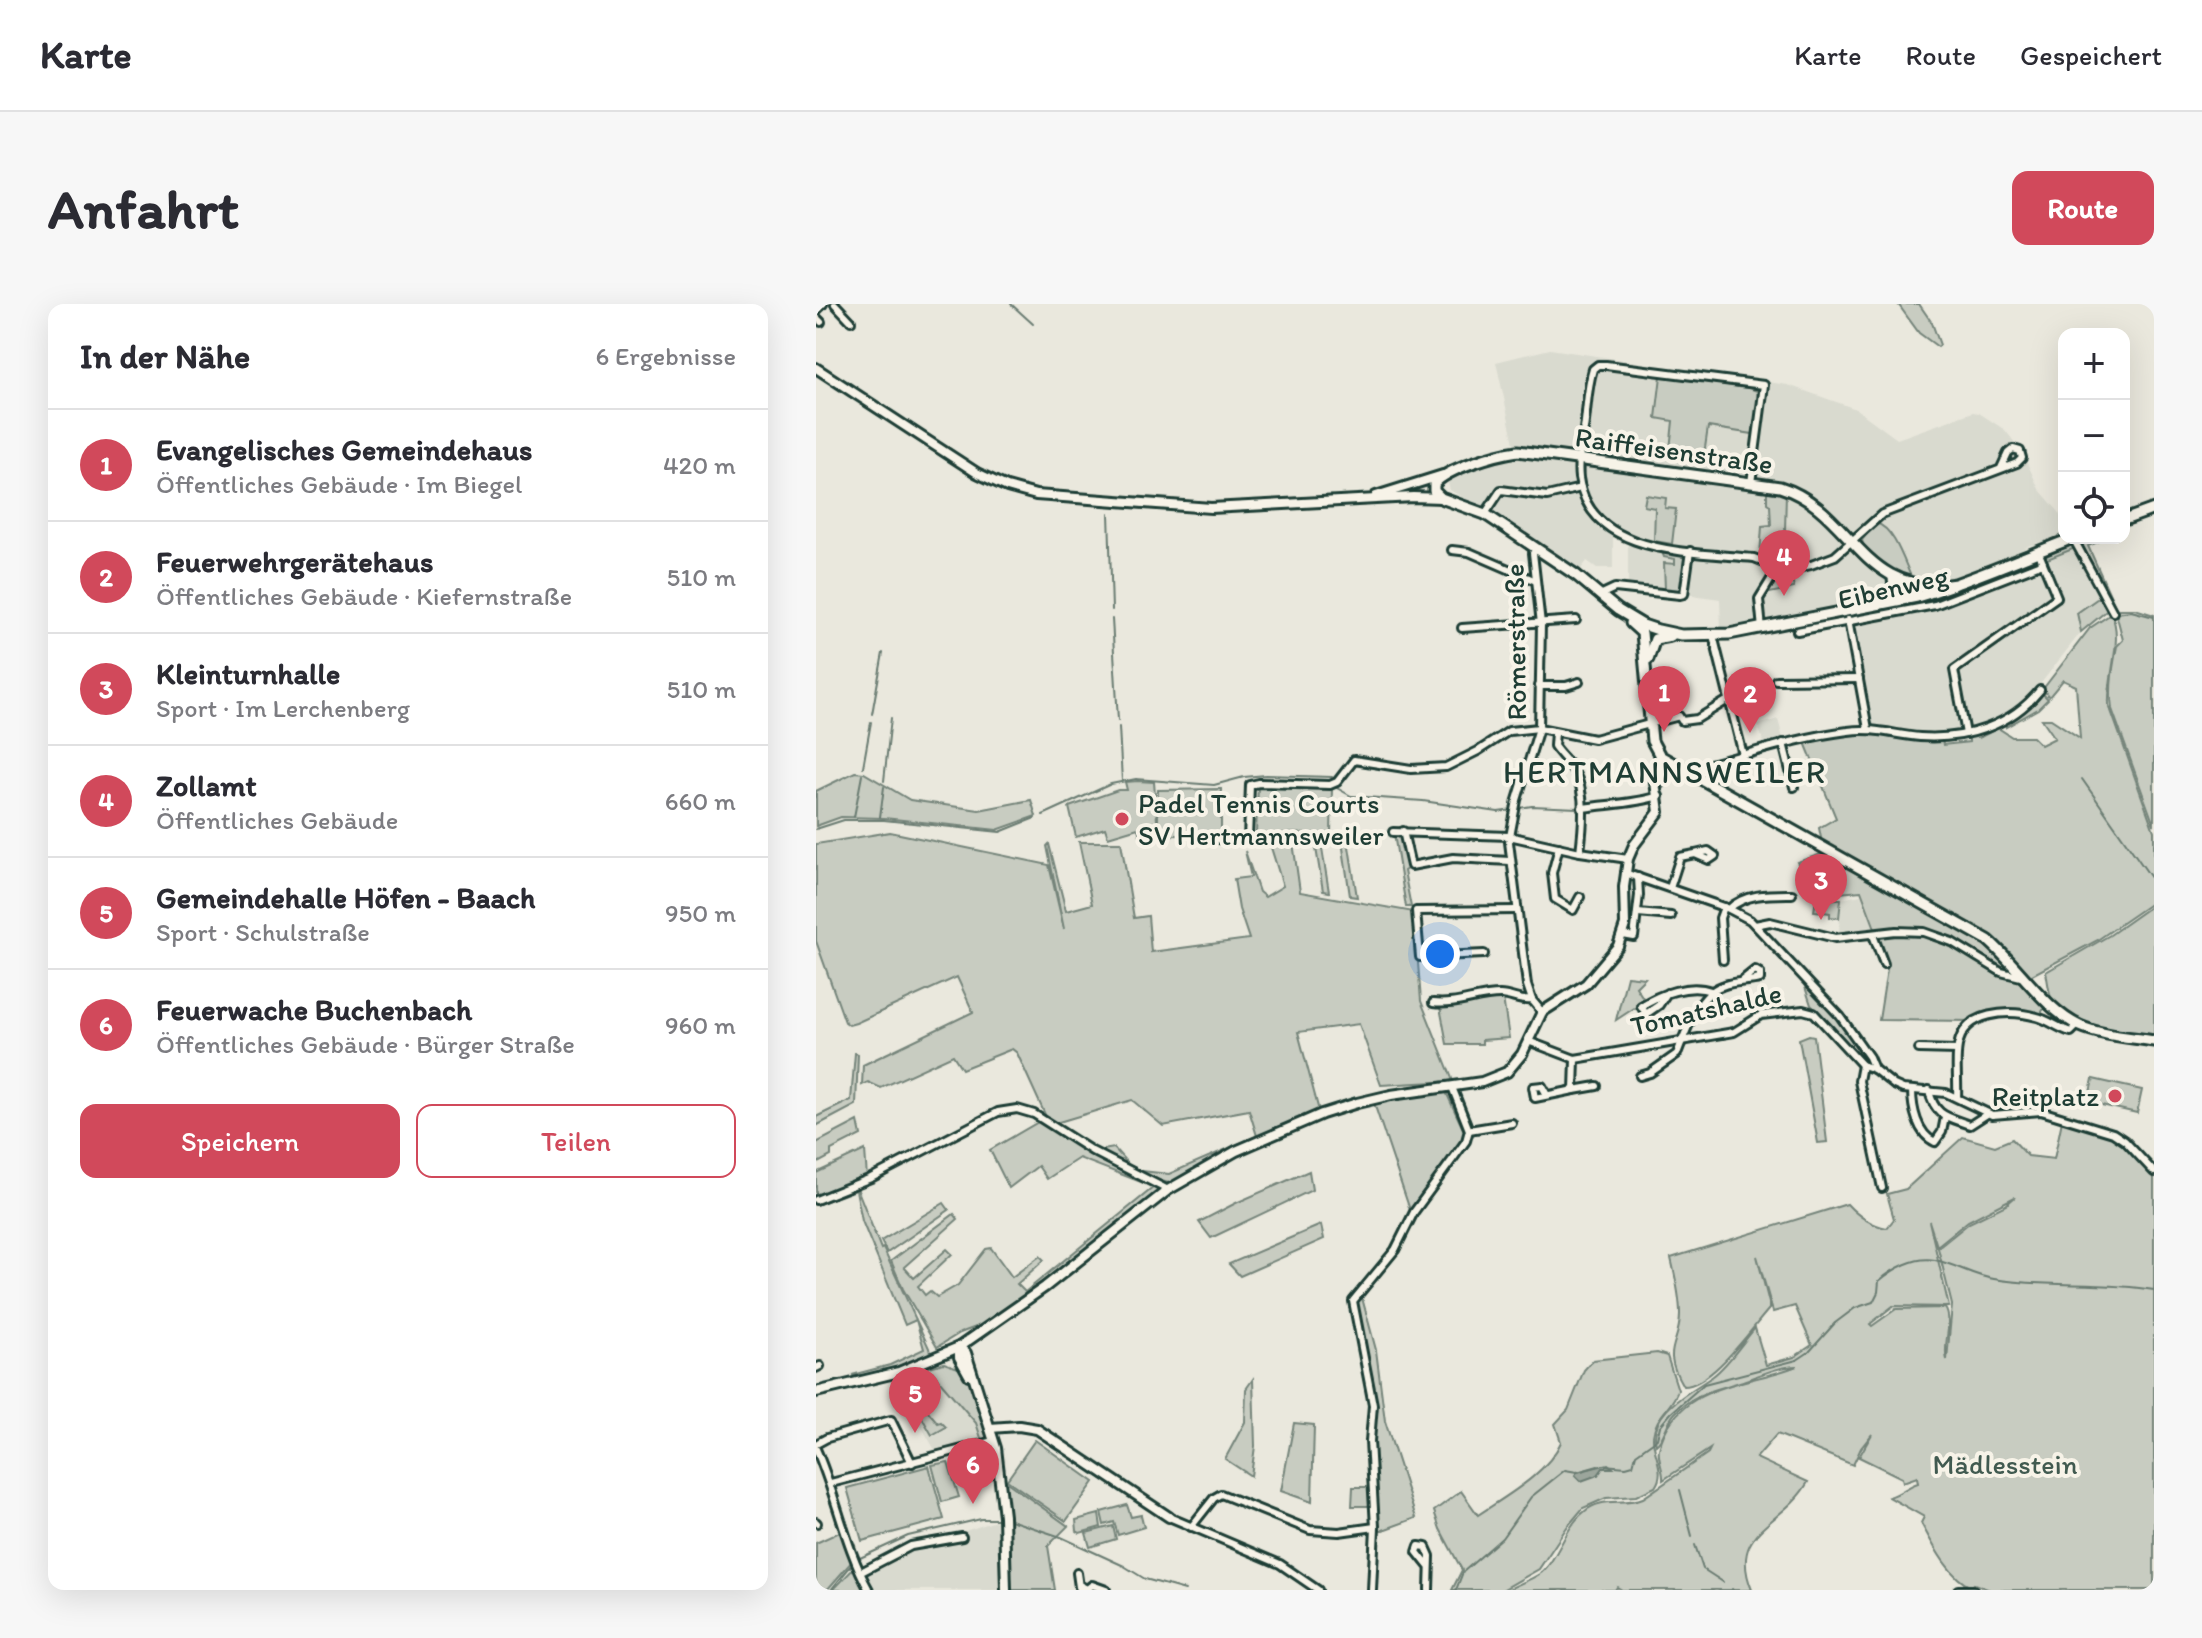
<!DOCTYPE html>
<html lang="de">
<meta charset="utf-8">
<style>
:root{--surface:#fff;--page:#f7f7f7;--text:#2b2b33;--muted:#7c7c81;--line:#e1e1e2;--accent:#d1495b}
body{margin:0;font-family:Itim,sans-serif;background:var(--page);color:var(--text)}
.controls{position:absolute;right:24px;top:24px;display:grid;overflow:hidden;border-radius:16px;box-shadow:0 8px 32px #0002}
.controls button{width:72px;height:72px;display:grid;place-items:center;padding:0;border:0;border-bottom:2px solid var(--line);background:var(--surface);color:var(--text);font:40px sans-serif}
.you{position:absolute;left:624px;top:650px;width:28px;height:28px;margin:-20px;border:6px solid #fff;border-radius:50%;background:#1a73e8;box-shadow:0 0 0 12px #1a73e833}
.badge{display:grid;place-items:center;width:52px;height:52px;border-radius:50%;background:var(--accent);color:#fff;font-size:26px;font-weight:700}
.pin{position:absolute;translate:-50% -66px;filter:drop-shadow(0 2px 4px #0008)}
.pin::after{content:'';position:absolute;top:42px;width:28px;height:24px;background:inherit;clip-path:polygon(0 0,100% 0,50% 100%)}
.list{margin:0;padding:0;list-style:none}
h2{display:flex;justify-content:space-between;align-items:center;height:104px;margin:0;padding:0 32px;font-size:34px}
h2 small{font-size:26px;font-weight:400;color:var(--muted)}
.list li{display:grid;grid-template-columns:52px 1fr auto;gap:24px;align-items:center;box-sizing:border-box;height:112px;padding:0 32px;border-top:2px solid var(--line)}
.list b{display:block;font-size:30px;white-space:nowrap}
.list p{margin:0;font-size:26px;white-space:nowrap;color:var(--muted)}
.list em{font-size:26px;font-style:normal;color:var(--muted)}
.actions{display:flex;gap:16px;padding:24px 32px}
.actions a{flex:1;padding:18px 0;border:2px solid var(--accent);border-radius:16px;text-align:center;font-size:28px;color:var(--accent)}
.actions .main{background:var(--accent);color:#fff}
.icon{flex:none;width:44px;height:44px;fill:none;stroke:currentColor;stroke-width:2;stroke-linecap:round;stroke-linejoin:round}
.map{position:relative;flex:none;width:1338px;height:1286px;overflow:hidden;border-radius:16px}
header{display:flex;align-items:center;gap:48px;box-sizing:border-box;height:112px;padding:0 40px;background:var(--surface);border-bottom:2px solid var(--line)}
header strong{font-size:38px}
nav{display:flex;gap:44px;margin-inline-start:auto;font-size:28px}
.intro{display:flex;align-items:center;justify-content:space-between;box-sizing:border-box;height:192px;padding:0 48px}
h1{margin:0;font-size:56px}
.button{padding:20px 36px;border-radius:16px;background:var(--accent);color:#fff;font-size:28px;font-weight:700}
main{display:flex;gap:48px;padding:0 48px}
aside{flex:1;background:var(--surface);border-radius:16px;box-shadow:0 8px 32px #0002}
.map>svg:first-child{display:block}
.built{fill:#d9dacf}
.green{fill:#c8ccc1;stroke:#74847a;stroke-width:2;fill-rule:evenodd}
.water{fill:#9ca69c;stroke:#6a7c72;stroke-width:2}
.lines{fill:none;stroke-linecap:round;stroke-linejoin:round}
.stream{stroke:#6a7c72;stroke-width:2}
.minor-casing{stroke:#1f3d34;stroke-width:12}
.tertiary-casing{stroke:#1f3d34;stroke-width:14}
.secondary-casing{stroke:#1f3d34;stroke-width:15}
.minor{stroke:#f7f3e8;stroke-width:6}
.tertiary{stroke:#f7f3e8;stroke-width:8}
.secondary{stroke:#f7f3e8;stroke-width:9}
.poi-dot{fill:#d1495b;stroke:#f7f3e8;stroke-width:3}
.labels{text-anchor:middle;stroke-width:8;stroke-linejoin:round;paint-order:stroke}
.street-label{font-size:28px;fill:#1f3d34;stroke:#f7f3e8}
.poi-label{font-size:28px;fill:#1f3d34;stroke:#f7f3e8;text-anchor:start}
.park-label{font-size:28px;fill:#415a50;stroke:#f7f3e8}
.quarter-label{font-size:32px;letter-spacing:2px;fill:#1f3d34;stroke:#f7f3e8}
</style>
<header>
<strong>Karte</strong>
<nav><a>Karte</a><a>Route</a><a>Gespeichert</a></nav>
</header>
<div class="intro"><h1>Anfahrt</h1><a class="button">Route</a></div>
<main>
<aside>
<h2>In der Nähe<small>6 Ergebnisse</small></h2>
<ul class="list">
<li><span class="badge">1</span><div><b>Evangelisches Gemeindehaus</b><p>Öffentliches Gebäude · Im Biegel</p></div><em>420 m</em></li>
<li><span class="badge">2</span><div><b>Feuerwehrgerätehaus</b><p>Öffentliches Gebäude · Kiefernstraße</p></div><em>510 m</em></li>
<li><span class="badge">3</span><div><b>Kleinturnhalle</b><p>Sport · Im Lerchenberg</p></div><em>510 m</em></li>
<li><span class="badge">4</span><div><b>Zollamt</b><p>Öffentliches Gebäude</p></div><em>660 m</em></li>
<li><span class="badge">5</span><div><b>Gemeindehalle Höfen - Baach</b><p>Sport · Schulstraße</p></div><em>950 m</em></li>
<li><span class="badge">6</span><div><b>Feuerwache Buchenbach</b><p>Öffentliches Gebäude · Bürger Straße</p></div><em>960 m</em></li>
</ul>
<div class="actions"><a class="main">Speichern</a><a>Teilen</a></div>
</aside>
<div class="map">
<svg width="1338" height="1286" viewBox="0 0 1338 1286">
<rect width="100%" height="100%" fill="#eae8dd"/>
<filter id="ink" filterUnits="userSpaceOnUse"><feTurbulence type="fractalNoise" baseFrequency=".0125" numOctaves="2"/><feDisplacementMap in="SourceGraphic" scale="16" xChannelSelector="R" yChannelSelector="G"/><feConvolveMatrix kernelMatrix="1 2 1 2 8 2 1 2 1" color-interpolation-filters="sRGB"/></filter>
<g filter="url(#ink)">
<g class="built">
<polygon points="734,45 972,81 1040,105 1081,135 1157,108 1163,109 1189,126 1206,148 1223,185 1243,208 1248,220 1248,232 1212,242 1195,253 1128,279 1086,275 1066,295 940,322 905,326 904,295 812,282 812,239 797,231 797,264 781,264 771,257 762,269 724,240 634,186 632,179 635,173 673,158 701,153 680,58"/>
<polygon points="1259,244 1286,293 1261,309 1265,328 1215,392 1171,423 1149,428 1102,430 1053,422 1034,313 1098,303 1123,295"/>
<polygon points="962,415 967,435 948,440 942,421"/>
<polygon points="1045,591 1059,626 1023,629 1025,595"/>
<polygon points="123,1076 160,1119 165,1133 119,1146 98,1110 100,1109 95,1098"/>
<polygon points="183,1216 185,1286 49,1286 43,1274 51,1268 96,1244"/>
</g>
<g class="green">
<polygon points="1082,0 1103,0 1116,19 1124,41 1122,43 1103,29"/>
<polygon points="845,72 933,84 941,87 943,98 937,130 892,123 888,151 854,146 857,117 840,114"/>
<polygon points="955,186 970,189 968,264 944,252 946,222 955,221 954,201 951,199 951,187"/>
<polygon points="830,191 850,194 849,204 860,205 856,240 838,237 839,204 828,202"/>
<path d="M1060,219C1080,225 1089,262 1098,279C1080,272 1049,256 1046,236Z"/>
<polygon points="1281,235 1282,238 1272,242 1299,302 1297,302 1267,247 1267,240"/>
<polygon points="1259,239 1294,304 1265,328 1261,309 1285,292 1259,244 1229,256 1228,253"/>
<polygon points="845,245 866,248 871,251 866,283 862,286 849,285 848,259 859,260 859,255 848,253"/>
<polygon points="1214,255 1216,255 1217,261 1098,303 1012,317 1012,314 1045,307"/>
<polygon points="975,270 978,284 949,290 957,280"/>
<path d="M1303,305H1319L1338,311V521L1296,405C1293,383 1297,362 1301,342L1307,336L1300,309Z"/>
<path d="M1295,310C1308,333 1291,373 1293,401L1338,527V597L1280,637L1216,671H1212L1176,636H1172L1231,699L1223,713L1186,709L1160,717L1063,716L1072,659L1045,587L1000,591L981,558L1008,549L1003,524L1020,514L988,436L1050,428L1126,436L1127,441L1153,438V433L1161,431L1163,434L1182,424L1196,433H1217L1225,441L1239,434L1226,415H1235L1264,434L1260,382L1247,376L1233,393L1227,385L1274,324Z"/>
<polygon points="1226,389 1232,395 1222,405 1190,423 1190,417 1214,400"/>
<polygon points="849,462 864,469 847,485 842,468"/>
<polygon points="39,468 48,469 94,496 163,506 215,496 220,512 181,526 68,514 25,513 0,522 0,487"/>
<polygon points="322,477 338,478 342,529 342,486 405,485 405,530 324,532 322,524 292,533 289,524 260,533 253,503 302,486 311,486 309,478"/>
<polygon points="442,482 516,484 515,530 440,529"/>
<polygon points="74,528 233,561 248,625 231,542 233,540 250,607 276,600 263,538 305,538 318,614 332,612 335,648 433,635 423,605 418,575 435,573 429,547 443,588 449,593 467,582 453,537 477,538 484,588 598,608 605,697 637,777 565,781 543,720 482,728 503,807 356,880 328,872 281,847 298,844 313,861 326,867 353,870 441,832 433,806 347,822 316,796 236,820 231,815 201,749 196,745 146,765 137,751 65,784 52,778 46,781 47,761 157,708 141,673 40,719 33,721 29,718 0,637 0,540"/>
<polygon points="578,530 585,530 591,565 588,567 595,603 590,603"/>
<polygon points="532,536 541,593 534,592 526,537"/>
<polygon points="499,538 505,538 513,588 507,587"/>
<polygon points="1000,595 1025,595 1023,614 1014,613 1014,609 998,607"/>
<path d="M1338,600V734C1313,729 1252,721 1237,699C1233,692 1232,677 1230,668L1294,631Z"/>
<polygon points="811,672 829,674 820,683 829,697 800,716"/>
<polygon points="988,680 1022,714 1052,754 1047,758 995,701"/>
<polygon points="687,694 693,734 666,736 666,740 631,740 624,703"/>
<polygon points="993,731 998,732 1011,838 1002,839 983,735"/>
<polygon points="39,749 42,750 40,801 0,822 0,813 35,796"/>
<polygon points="1277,775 1326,786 1321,809 1272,798"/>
<polygon points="630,788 648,827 647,834 650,837 596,912 558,799"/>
<path d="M1247,812L1300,833L1338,870V1286H1174L1158,1280L1155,1283C1133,1273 1117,1241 1105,1219L1108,1213L1073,1193C1085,1190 1091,1182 1102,1179L1101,1173L1087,1178L1086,1174L1043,1153L1056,1130L1045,1144L1037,1161L961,1130L940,1154L992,1178C967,1222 911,1225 936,1286H806L801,1283L799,1286H691C702,1280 715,1276 725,1269C742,1255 749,1223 768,1208C785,1192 808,1202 827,1194L892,1149L894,1145L847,1176C848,1166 841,1154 843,1145C859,1079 931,1082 981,1062C964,1062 944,1071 927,1077C900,1086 881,1087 859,1109C850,1118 849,1134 840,1141C832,1107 875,1088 897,1072C913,1060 926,1039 939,1024L950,1061L978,1053L996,1041L979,1002L957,1008L941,952L953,999V1005C935,1025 895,1083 867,1082C844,1043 864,1043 864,1010C864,991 859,972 855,954L1031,900C1042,912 1055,921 1071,924L1078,915L1071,890L1090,885L1147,833L1179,842L1196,835L1212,852L1238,855ZM1199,893L1190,901L1153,919L1122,944L1136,1001L1131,1056C1126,1041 1138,1017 1129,1004L1080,1005L1056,1022L1054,1020L1077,1002L1133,1003L1113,917L1121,942L1152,917Z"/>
<polygon points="42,817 45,831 15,846 15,852 0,860 0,839"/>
<polygon points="224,817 299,862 344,883 343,889 176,1017 144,1029 121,1043 87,985 75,957 138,910 142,915 88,963 98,974 131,945 136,950 102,982 109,991 114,987 121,993 142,981 170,945 175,944 196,973 224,952 228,956 201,980 209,988 338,883 263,854 231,875 222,862 193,884 174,846"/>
<polygon points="49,846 51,874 0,894 0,869"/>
<polygon points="493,867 496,886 395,934 383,918 420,899"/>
<polygon points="41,884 65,945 67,944 113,1044 114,1049 71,1069 50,1075 45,1071 36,1071 74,1061 108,1045 100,1016 89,1021 46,917 40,886 0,901"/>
<polygon points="128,899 133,906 71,949 65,937"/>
<polygon points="505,921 508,935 424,972 413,960"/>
<polygon points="545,990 560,1046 569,1117 600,1214 567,1226 563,1226 561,1221 555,1149 559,1101 540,996"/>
<path d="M841,1049L851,1052L862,1086C857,1103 839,1112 837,1132C836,1150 851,1167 839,1183L820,1192L790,1194L767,1204L751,1223L723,1265L686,1286H636L646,1266L624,1225L618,1207L645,1187L662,1211C690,1192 731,1170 745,1138L739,1120L752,1106L768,1066L777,1056Z"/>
<path d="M128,1059L148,1066C160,1088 166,1111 171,1135L166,1137L160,1119L117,1069L112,1068L98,1079L88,1070Z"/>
<polygon points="437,1075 439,1142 435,1172 409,1155 429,1118 430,1085"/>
<polygon points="111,1106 122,1119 125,1118 130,1123 116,1131 104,1110"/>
<polygon points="478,1119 498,1121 496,1198 465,1187"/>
<polygon points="219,1136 278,1178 250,1217 191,1176"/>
<polygon points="132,1158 143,1193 126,1198 116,1161"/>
<polygon points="113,1162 128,1215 46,1237 31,1184"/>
<polygon points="188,1176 252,1222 232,1242 239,1286 193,1286 192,1210"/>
<polygon points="537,1183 556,1183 556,1202 536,1202"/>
<polygon points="311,1201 315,1213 325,1211 328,1223 302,1231 298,1218 288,1221 285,1208"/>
<polygon points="283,1210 285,1223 264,1229 261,1227 260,1216"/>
<polygon points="297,1222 300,1235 274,1243 270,1229"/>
<polygon points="28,1226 38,1255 11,1286 0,1286 0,1239"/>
<polygon points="39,1263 49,1286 17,1286"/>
</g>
<polygon class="water" points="792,1160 797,1164 787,1164 782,1171 765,1177 759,1171 761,1168"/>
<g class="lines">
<g class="stream">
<polyline points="195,0 217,20"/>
<polyline points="293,209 296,306"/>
<polyline points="1301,309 1315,307 1338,313"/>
<polyline points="296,315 302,416"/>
<polyline points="56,410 67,349"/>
<polyline points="303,423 306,477"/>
<polyline points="47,463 55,418"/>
<polyline points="1266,475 1338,578"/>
<polyline points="68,477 75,414"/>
<polyline points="519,483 535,492 607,497 682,508 697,506"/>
<polyline points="703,504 716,502 762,504"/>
<polyline points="227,511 295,480 320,475 398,481 428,473 450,471 516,473"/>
<polyline points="38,513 46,471"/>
<polyline points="64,513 68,483"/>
<polyline points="0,525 28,516 68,516 184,528 219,514"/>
<path d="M788,1161L810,1163L817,1161L820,1150L841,1135L844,1122L855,1109L888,1080L981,1056L993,1048L1019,1019L1039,1004L1057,998L1062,988L1063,977C1077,965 1099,952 1119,956C1139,960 1157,972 1178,975C1230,984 1285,977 1338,986"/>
<polyline points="864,1186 876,1232"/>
<polyline points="194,1216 245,1233 308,1262 329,1275 369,1286"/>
<polyline points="879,1241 887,1265 907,1278"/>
<polyline points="44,1254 92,1232 165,1215 181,1215"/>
<polyline points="916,1285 917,1286"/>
<polyline points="15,1286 37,1259"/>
<polyline points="640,1286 647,1268 686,1234 715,1193 749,1166 761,1168 782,1162"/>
</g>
<defs>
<g id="minor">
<polyline points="19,0 35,17"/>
<polyline points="0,7 7,0"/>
<polyline points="0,13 5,18"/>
<path d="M935,179L948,81L790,61H782L777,65C771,84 771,106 768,125C765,141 761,158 763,174C774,252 879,248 938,254L948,258L959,269"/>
<polyline points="669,210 685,186 731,192 765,184"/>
<polyline points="1257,234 1297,308"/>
<polyline points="636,246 653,248 720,277"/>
<polyline points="720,246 717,249 725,320 723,424 701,496 693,538 711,681 716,696 726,708"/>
<polyline points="784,291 799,284 864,291 868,290 874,247"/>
<polyline points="1032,316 1052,425"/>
<polyline points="646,324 760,316"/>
<polyline points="946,325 943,295 959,269 995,261 1019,252 1066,210 1201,159 1206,154 1204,147 1197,145 1192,149 1185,164"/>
<polyline points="981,327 1119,301 1227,259"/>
<polyline points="897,331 927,451"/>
<polyline points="960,376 1043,375"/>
<polyline points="723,382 750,382 763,378"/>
<path d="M739,428L738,442C744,451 753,458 758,467C771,489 767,524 764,548"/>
<polyline points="1150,430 1138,366 1241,293 1222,247"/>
<polyline points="967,439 978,483"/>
<path d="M876,471L890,461C937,449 983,433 1032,427C1057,423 1079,431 1104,433C1150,436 1195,422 1224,386"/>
<path d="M766,504C792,500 818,500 843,492"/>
<polyline points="587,527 595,562 637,554 694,557"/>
<polyline points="577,528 693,532 764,548 812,555"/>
<polyline points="390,535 432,535 434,481 443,479 514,481 521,478 538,456 595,465 630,463 662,447 693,427 723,424 778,435 863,412 866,417 881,415 912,396"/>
<polyline points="743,543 736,569 739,595 757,606 764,593"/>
<polyline points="809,569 913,605 934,616 1024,712 1053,753 1058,765 1078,781 1087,785 1130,789 1176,811 1225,807 1297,829 1309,837 1338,868"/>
<polyline points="854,584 864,553 879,550 893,556 899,552 892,547 879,550"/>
<path d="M913,605C929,589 955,590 976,590"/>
<polyline points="822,609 855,612"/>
<polyline points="939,621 954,618 1019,634 1080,627 1108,628 1136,638 1185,668 1205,673"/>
<polyline points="807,631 818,633 823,591 822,573"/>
<polyline points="1057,631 1068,660"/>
<polyline points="668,650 604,653 600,607 701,606"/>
<polyline points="907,656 904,614 908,603"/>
<path d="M851,689L843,701L830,710L825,702C844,690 873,679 895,687"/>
<path d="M617,699C640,702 661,691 684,691C695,691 704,698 716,696"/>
<polyline points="712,737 759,755 918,728 945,711 987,706 998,709 1046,761 1058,765"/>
<polyline points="1103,745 1141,746"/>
<polyline points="1046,761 1043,777 1066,884"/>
<path d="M824,772L834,769L861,750C869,729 882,690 906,682C918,677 932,678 944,675V669L939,666L924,678"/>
<polyline points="636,783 653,826"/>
<polyline points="758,786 781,782"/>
<path d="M1096,786C1096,804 1101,830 1119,838L1126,828L1129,813"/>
<path d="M1113,786C1118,812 1132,813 1154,821L1171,810"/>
<polyline points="731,791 726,782 717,783 719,794 758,786 759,755"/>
<path d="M1141,793C1142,776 1139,758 1142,742C1148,707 1193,705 1221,713C1233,716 1243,725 1255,728L1262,721"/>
<polyline points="653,826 696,819"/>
<polyline points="0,896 55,874 182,808 201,805 218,810 276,847 352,886"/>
<polyline points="0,1064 4,1062"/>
<polyline points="0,1140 11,1134 75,1116 96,1159"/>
<path d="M0,1145C20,1190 29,1243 53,1286"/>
<polyline points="15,1179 177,1137"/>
<polyline points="353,1213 464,1260 502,1286"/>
<polyline points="0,1218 1,1219"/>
<polyline points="375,1223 398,1194 405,1190 494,1226 523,1228 559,1223"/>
<polyline points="47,1267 95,1242 146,1233"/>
<polyline points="261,1269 263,1283"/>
<polyline points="264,1286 265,1282 271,1285 276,1281 290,1286"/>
<polyline points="556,1286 559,1223 554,1137 557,1101 537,997 579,946 598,908 650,837 653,826"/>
<polyline points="613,1286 614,1252 610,1243 603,1242 601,1248 613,1263"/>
<polyline points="1142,1286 1157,1286"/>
</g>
<g id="tertiary">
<polyline points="0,64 161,169 191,183 220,191 395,204 597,193 625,194"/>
<polyline points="560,192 627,171"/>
<polyline points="143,1043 150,1049 180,1144 188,1212 190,1286"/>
<polyline points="143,1043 143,1053 153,1071"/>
<polyline points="0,1088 83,1068 143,1043 229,983 352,886 420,847 506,810 541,799 575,791 666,778 691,768 706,750 726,708 770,680 802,642 809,621 808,583 812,555 818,541 843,508 838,470 844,452"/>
<polyline points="174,1124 203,1122 221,1125 353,1213"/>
</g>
<g id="secondary">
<polyline points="1308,216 1338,205"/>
<path d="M1140,280C1044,295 1038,206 964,183L702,147C680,150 632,164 618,180V187L625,194L669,210L760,271L802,306L827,321L842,326L865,331L913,330L1101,293C1154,277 1205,254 1257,234"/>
<polyline points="1063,300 1078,287 1077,273"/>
<path d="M815,319L826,329L836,437L844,452L1172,636C1202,662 1230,707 1264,722C1287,732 1314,733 1338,737"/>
<polyline points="832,355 839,335 855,332"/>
</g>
</defs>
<use href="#minor" class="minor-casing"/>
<use href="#tertiary" class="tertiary-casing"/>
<use href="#secondary" class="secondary-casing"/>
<use href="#minor" class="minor"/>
<use href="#tertiary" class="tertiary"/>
<use href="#secondary" class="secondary"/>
</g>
</g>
<g class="poi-dot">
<circle cx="306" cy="515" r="8"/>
<circle cx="1299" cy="792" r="8"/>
</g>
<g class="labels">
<g class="street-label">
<text transform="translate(858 146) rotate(8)" y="10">Raiffeisenstraße</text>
<text transform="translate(1077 283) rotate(-13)" y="10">Eibenweg</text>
<text transform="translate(699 338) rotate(-91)" y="10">Römerstraße</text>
<text transform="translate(890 705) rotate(-13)" y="10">Tomatshalde</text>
</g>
<g class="poi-label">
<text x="322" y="509">Padel Tennis Courts<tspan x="322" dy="32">SV Hertmannsweiler</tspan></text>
<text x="1283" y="802" text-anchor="end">Reitplatz</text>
</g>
<g class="park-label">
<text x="1189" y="1170">Mädlesstein</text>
</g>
<g class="quarter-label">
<text x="849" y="479">HERTMANNSWEILER</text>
</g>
</g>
</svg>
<div class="controls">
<button>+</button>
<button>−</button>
<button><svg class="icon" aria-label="locate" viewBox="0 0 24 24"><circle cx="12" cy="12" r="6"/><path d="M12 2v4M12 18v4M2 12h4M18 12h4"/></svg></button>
</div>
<div class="you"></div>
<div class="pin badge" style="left:848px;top:428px">1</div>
<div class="pin badge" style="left:934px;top:429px">2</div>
<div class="pin badge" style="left:1005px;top:616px">3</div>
<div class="pin badge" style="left:968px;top:292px">4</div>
<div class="pin badge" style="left:99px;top:1129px">5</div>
<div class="pin badge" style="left:157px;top:1200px">6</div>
</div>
</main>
